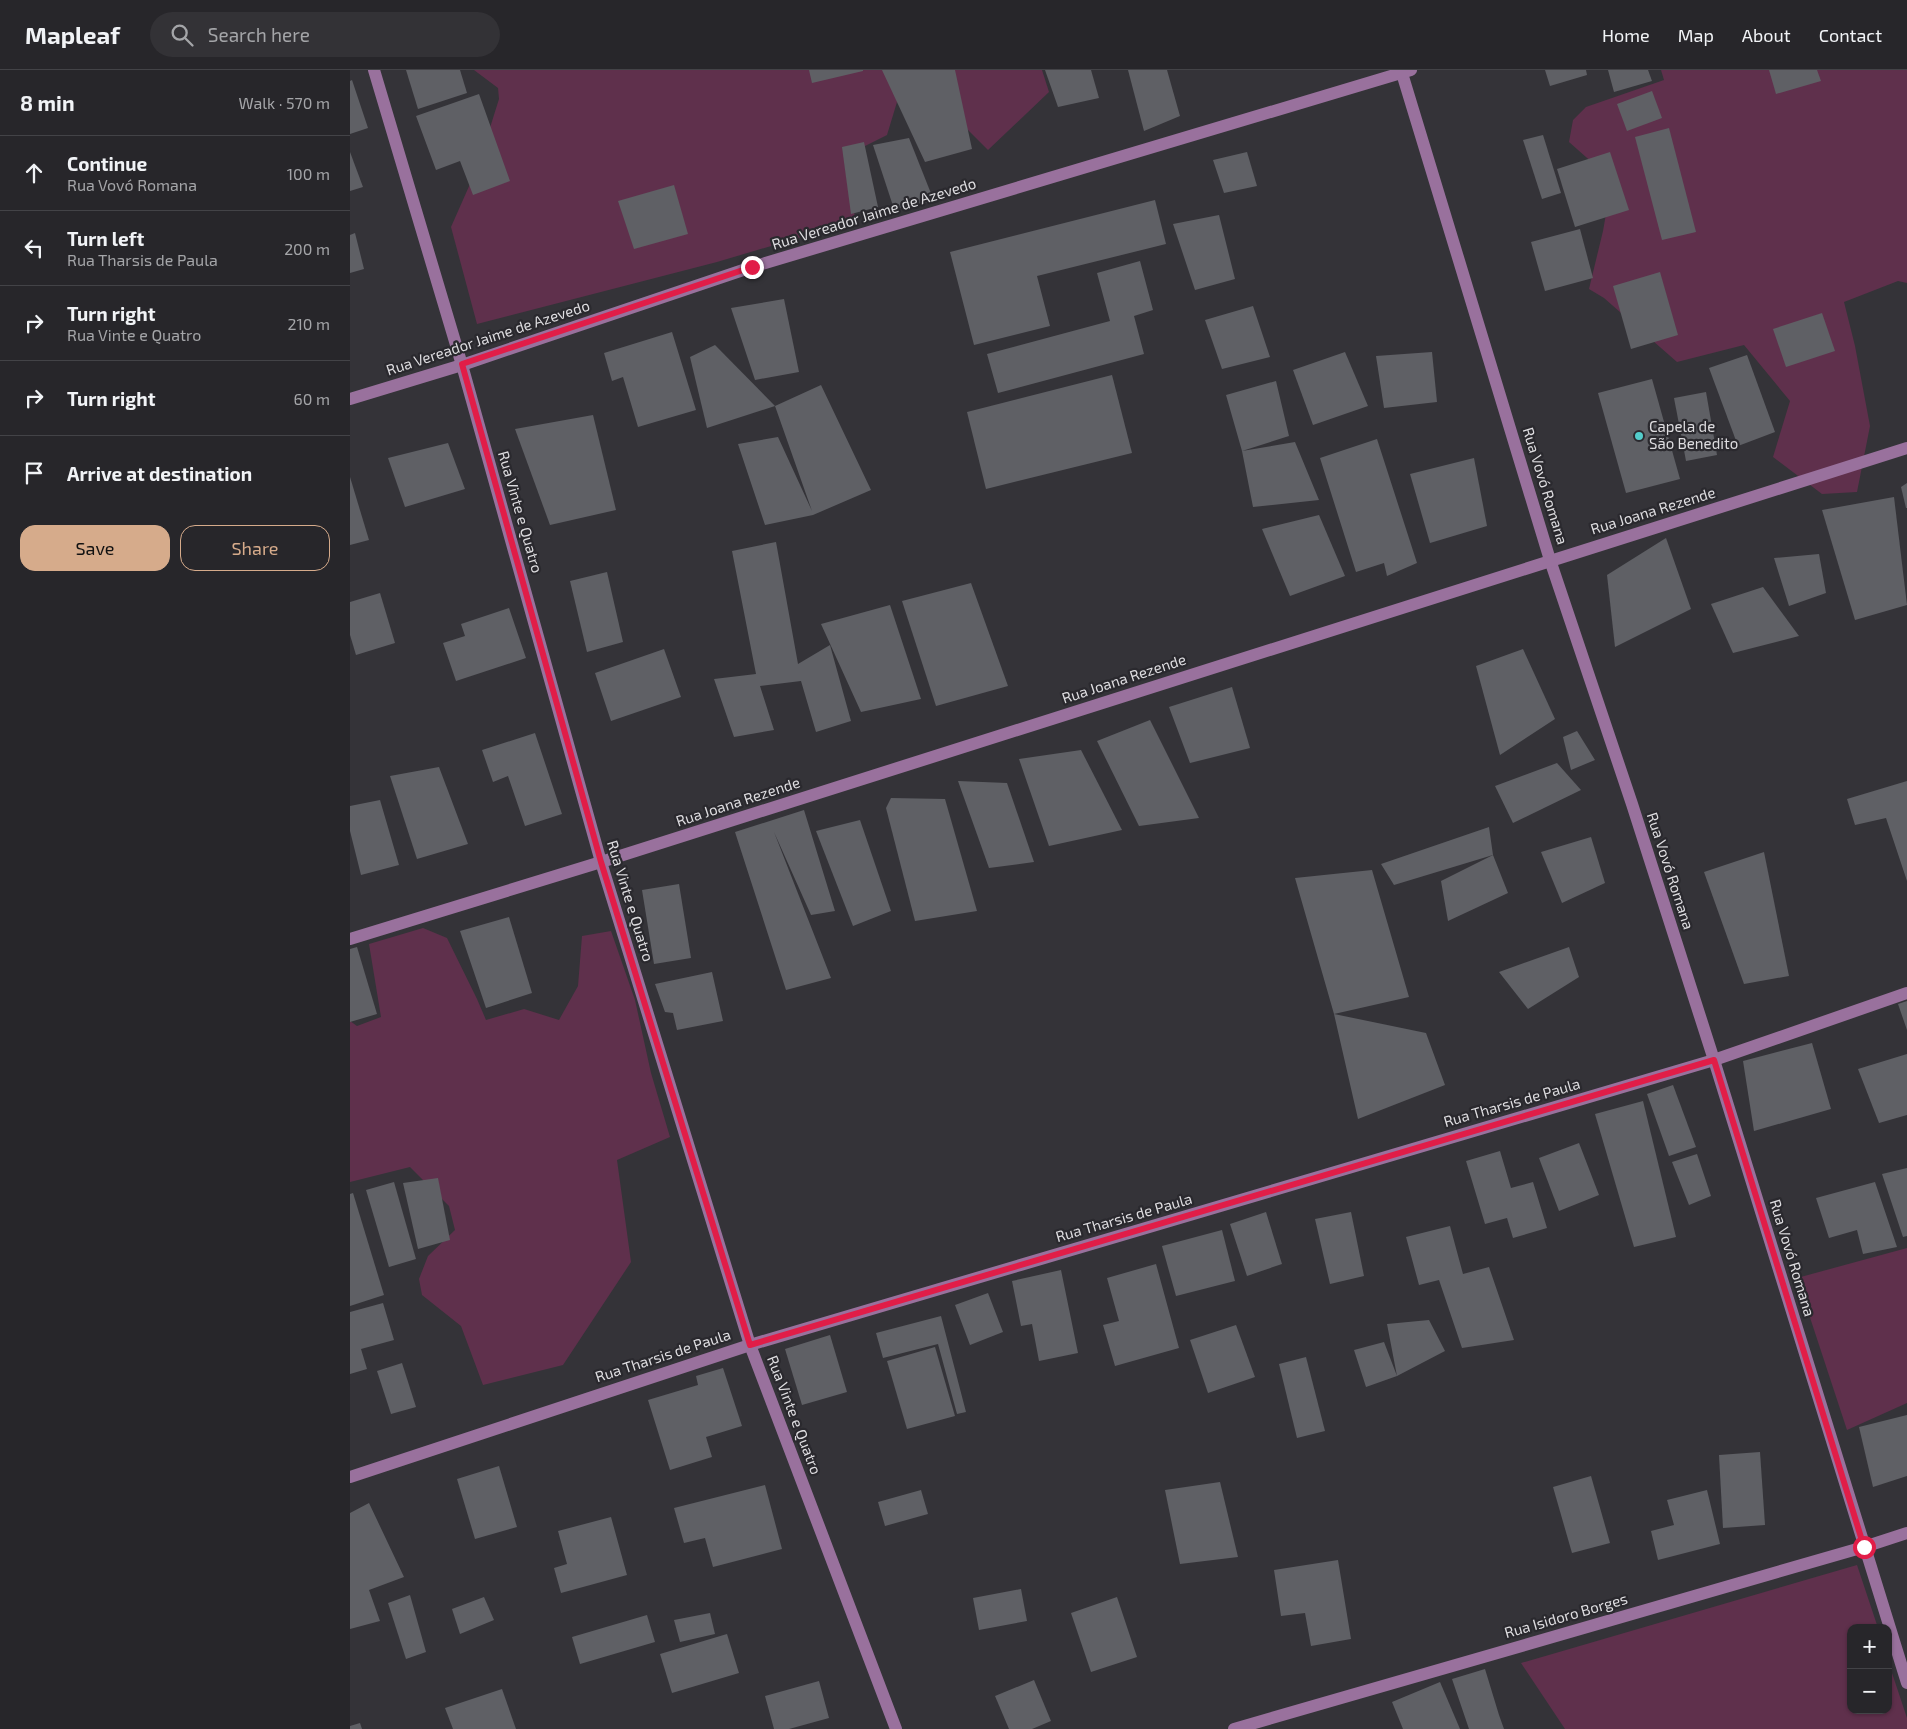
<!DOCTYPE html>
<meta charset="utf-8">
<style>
:root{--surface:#27262a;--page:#333236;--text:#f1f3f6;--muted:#a4a5a8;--line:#434347;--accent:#d6ab8b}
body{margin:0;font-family:"Exo 2",sans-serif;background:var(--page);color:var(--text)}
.controls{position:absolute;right:15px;bottom:15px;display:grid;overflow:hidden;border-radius:10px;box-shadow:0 1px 4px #0004}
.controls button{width:45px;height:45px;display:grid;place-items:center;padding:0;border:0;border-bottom:1px solid var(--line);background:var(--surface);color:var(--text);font:25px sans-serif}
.stop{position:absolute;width:15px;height:15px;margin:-11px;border:4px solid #e11d48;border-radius:50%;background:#fff}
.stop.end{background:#e11d48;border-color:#fff;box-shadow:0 1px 5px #0008}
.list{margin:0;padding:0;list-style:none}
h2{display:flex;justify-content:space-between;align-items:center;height:65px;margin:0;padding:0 20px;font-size:21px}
h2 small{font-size:16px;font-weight:400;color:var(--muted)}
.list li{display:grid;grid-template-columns:32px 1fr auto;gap:15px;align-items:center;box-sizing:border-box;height:75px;padding:0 20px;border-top:1px solid var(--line)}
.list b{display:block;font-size:19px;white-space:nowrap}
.list p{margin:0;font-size:16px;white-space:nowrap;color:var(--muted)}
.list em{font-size:16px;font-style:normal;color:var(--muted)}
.actions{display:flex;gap:10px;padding:15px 20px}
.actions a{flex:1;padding:11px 0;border:1px solid var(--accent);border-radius:15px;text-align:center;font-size:18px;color:var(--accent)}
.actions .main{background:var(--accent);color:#111}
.icon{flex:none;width:28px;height:28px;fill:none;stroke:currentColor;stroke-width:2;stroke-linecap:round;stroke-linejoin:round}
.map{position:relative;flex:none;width:1557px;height:1659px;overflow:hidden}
header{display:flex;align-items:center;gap:30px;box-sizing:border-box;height:70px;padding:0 25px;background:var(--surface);border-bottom:1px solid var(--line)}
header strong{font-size:24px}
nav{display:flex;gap:28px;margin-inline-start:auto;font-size:18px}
.search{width:350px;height:45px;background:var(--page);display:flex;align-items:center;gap:12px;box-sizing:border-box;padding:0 18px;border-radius:28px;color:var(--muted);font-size:19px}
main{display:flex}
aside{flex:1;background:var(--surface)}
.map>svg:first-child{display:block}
.green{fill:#5f304c}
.building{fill:#5f6065}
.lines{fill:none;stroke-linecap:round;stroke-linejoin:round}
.minor{stroke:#99719d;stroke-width:12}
.route{stroke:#e11d48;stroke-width:6}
.poi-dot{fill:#53cdcb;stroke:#2a292e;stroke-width:2}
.labels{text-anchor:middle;stroke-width:4.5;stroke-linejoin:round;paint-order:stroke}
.street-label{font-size:15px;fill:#dedde0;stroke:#2a292e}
.poi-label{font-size:15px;fill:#dedde0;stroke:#2a292e;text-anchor:start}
</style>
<header>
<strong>Mapleaf</strong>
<div class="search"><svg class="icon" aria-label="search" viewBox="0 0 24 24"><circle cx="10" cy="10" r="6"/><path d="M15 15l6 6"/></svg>Search here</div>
<nav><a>Home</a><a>Map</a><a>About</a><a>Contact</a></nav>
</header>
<main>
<aside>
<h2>8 min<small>Walk · 570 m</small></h2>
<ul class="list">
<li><svg class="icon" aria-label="ahead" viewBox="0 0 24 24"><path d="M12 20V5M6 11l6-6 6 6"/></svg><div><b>Continue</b><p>Rua Vovó Romana</p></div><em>100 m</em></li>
<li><svg class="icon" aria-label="left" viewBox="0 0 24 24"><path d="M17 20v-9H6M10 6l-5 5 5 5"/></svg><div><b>Turn left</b><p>Rua Tharsis de Paula</p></div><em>200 m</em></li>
<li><svg class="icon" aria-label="right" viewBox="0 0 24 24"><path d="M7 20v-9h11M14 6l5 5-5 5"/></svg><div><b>Turn right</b><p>Rua Vinte e Quatro</p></div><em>210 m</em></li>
<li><svg class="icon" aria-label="right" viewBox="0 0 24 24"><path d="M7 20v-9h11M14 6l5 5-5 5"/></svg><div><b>Turn right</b></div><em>60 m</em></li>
<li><svg class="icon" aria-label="arrive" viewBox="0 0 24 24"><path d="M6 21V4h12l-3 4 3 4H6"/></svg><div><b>Arrive at destination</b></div></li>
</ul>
<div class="actions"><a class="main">Save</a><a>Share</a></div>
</aside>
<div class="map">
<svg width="1557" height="1659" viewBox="0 0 1557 1659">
<rect width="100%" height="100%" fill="#343338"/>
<g class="green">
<polygon points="124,0 546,0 547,32 537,65 499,84 505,151 367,192 127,254 101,157 128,96 149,29 148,18"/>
<polygon points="589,0 692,0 699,22 638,80 601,43"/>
<polygon points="1311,0 1557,0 1557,213 1548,211 1494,232 1505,276 1520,356 1507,422 1472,424 1423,387 1440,331 1394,275 1327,292 1254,228 1239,219 1253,161 1262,110 1219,72 1223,50 1236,37 1314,10"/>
<polygon points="73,858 97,868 127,929 136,950 174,939 209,950 228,916 232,866 261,861 285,930 301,1003 320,1067 267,1090 281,1192 213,1295 133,1315 111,1256 72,1225 69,1209 78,1186 105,1160 99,1136 60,1097 0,1112 0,951 7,956 31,947 19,874"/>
<polygon points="1557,1178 1557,1333 1497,1360 1447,1208"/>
<polygon points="1507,1495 1528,1558 1501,1558 1501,1640 1538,1640 1538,1591 1557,1648 1557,1659 1215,1659 1171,1593"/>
</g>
<g class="building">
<polygon points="56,0 110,0 117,23 68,39"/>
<polygon points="459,0 513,0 513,1 462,13"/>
<polygon points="532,0 605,0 622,79 575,92"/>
<polygon points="695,0 741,0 749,28 708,37"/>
<polygon points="778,0 817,0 830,46 794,61"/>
<polygon points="1195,0 1236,0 1237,5 1200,16"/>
<polygon points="1258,0 1298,0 1302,11 1264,22"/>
<polygon points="1419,0 1467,0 1471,11 1426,24"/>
<polygon points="2,10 18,58 0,64 0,11"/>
<polygon points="1302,21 1312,48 1277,61 1267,34"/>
<polygon points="129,24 160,111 123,125 110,91 86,100 66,46"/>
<polygon points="1319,58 1346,162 1312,170 1285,67"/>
<polygon points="1193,65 1211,123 1192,129 1173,70"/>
<polygon points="559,68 584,131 544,139 523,75"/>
<polygon points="514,72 528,137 501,144 492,77"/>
<polygon points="0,82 13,117 0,121"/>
<polygon points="897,82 907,116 874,123 863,90"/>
<polygon points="1260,82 1279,140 1225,157 1207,99"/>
<polygon points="324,115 338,164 284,179 268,131"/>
<polygon points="805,130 816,174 687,206 700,256 624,275 600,182"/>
<polygon points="869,145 885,209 845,220 823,154"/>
<polygon points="1230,159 1243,208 1195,221 1181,172"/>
<polygon points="5,163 14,199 0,203 0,165"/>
<polygon points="790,191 803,240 784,246 794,284 648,323 637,284 760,251 747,203"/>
<polygon points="1310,202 1328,265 1281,279 1263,216"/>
<polygon points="434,229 449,302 405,310 381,238"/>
<polygon points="903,236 920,287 872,299 855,250"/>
<polygon points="1472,243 1485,281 1436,297 1423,259"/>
<polygon points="322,262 346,340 288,357 273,307 262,311 254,283"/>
<polygon points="365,275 425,336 357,358 340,287"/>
<polygon points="995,282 1018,336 963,355 943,300"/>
<polygon points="1082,282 1087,332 1034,338 1026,286"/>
<polygon points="1397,285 1425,362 1388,376 1359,298"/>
<polygon points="762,305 782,383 636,419 617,342"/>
<polygon points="1302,309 1330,409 1276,423 1248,323"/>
<polygon points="926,311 939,366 892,381 945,372 969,430 903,437 892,381 876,325"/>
<polygon points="471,315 521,420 463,445 415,455 388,374 428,367 462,441 425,336"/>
<polygon points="1356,322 1367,385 1336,391 1324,328"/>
<polygon points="243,345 266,440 200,455 165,359"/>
<polygon points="1027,369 1067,493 1037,506 1034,493 1006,502 970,388"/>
<polygon points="98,373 115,419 55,437 38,388"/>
<polygon points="1124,388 1137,456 1080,473 1060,404"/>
<polygon points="0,407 19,470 0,475"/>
<polygon points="1557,413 1557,438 1556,438 1551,417"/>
<polygon points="1544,427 1557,535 1505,550 1472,440"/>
<polygon points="969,445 995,506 940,526 912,459"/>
<polygon points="1316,468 1341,539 1265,577 1257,505"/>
<polygon points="426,472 448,594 480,575 501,651 466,662 451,611 410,616 424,660 384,667 364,609 406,604 382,481"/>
<polygon points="1469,484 1476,523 1439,536 1424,488"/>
<polygon points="257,502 273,572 237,582 220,511"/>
<polygon points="621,513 658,616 586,636 552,531"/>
<polygon points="1413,517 1449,566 1383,583 1361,534"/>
<polygon points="30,523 45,573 6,585 0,565 0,532"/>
<polygon points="540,535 571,629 511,642 471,554"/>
<polygon points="159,538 176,588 106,611 93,573 115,566 111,554"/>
<polygon points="314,579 331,627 261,651 245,603"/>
<polygon points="1173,579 1205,649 1150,685 1126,596"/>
<polygon points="882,617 900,678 840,693 819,637"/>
<polygon points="800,650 849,748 789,756 747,671"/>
<polygon points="1227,661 1245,690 1221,700 1213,667"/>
<polygon points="185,663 212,744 175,756 158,706 143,712 132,680"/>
<polygon points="731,680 772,760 699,776 669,689"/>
<polygon points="1207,693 1231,720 1163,753 1145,716"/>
<polygon points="89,697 118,774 67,789 40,706"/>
<polygon points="608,711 657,713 684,792 639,798"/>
<polygon points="1557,711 1557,811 1536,748 1505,755 1497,729"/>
<polygon points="541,728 595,729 627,841 565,851 536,738"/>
<polygon points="30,730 49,795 11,805 0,761 0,736"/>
<polygon points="454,740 485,841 461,845 424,762 481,908 436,920 385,762"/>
<polygon points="510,750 541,841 503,856 466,761"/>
<polygon points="1139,757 1143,785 1158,823 1098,851 1091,811 1143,785 1044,815 1031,794"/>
<polygon points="1241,767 1255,813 1212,833 1191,782"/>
<polygon points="1414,782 1439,906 1394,914 1354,802"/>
<polygon points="1022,800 1059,927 984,944 1076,963 1095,1015 1008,1049 984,944 945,808"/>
<polygon points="329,814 341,888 304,894 292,820"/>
<polygon points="159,847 182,923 136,938 110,861"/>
<polygon points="7,877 27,944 0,952 0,879"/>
<polygon points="1219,877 1229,907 1178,939 1149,902"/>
<polygon points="362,902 373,951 327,960 323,943 315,942 305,914"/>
<polygon points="1557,931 1557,960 1548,934"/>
<polygon points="1462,973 1481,1039 1404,1061 1393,991"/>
<polygon points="1557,984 1557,1045 1529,1053 1508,999"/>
<polygon points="1323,1015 1346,1077 1319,1086 1297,1024"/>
<polygon points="1293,1031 1326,1167 1284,1177 1245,1044"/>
<polygon points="1229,1073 1249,1125 1209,1141 1189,1088"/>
<polygon points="1150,1081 1161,1118 1183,1112 1197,1158 1163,1168 1157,1148 1135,1154 1116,1091"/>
<polygon points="1347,1084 1361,1126 1339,1135 1322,1092"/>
<polygon points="1557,1098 1557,1166 1553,1167 1532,1104"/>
<polygon points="88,1108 100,1170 68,1179 53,1113"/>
<polygon points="44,1112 66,1189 39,1197 16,1120"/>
<polygon points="1525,1112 1547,1177 1513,1184 1507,1160 1479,1168 1466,1128"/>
<polygon points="3,1123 34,1225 0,1236 0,1124"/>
<polygon points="916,1142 932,1194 897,1206 880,1154"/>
<polygon points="1001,1142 1014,1206 980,1214 965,1149"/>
<polygon points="1100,1156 1113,1204 1139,1197 1164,1270 1112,1278 1089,1210 1069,1215 1056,1167"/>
<polygon points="872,1160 885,1211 826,1226 812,1176"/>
<polygon points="806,1194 829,1278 765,1296 753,1255 769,1251 757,1208"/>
<polygon points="711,1200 728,1283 689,1291 682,1254 671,1256 662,1211"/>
<polygon points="638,1223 653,1262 620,1275 605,1235"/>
<polygon points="33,1233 44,1270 11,1279 17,1299 0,1304 0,1242"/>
<polygon points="591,1246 616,1342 607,1344 588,1274 533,1288 526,1263"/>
<polygon points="1079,1250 1095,1281 1047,1306 1016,1317 1004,1280 1034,1272 1047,1306 1037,1254"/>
<polygon points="886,1255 905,1307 858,1323 840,1270"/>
<polygon points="480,1265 497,1322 452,1335 435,1279"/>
<polygon points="585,1277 605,1346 557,1359 537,1291"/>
<polygon points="956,1287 975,1361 947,1368 929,1294"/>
<polygon points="52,1293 66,1337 41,1344 27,1301"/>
<polygon points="373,1298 392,1356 356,1367 362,1387 320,1400 298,1330 348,1315 346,1306"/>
<polygon points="1557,1345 1557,1406 1523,1417 1509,1357"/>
<polygon points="1410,1382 1415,1455 1373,1458 1369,1385"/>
<polygon points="149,1396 167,1457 125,1469 107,1409"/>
<polygon points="1241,1406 1260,1473 1222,1483 1203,1417"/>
<polygon points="870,1412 888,1487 830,1494 815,1420"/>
<polygon points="415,1415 432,1479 363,1497 355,1468 334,1473 324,1438"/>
<polygon points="571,1420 578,1444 535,1456 528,1432"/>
<polygon points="1357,1420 1370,1474 1308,1490 1301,1461 1324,1455 1317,1430"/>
<polygon points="19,1433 54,1507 19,1520 30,1551 0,1559 0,1443"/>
<polygon points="261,1447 277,1505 211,1523 204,1498 217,1494 208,1461"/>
<polygon points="988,1490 1001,1569 961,1576 955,1543 931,1546 924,1500"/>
<polygon points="671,1519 677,1551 629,1560 623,1528"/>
<polygon points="60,1525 76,1582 56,1589 38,1533"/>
<polygon points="134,1527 144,1550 110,1564 102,1539"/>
<polygon points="767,1527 787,1587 741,1602 721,1543"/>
<polygon points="360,1543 365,1564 330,1572 324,1550"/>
<polygon points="297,1545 305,1572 230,1594 222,1567"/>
<polygon points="377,1564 389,1603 322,1623 310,1584"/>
<polygon points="1135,1599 1149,1645 1154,1659 1119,1659 1102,1609"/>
<polygon points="684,1610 701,1651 682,1659 659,1659 645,1626"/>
<polygon points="469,1611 479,1648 439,1659 424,1659 415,1626"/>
<polygon points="1090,1612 1110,1659 1053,1659 1042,1632"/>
<polygon points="152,1619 166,1659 103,1659 95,1638"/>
<polygon points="10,1653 12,1659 0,1659 0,1656"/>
</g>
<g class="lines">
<g class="minor">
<polyline points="24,0 112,295 251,792 400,1275 546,1659"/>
<polyline points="1051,0 1200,490 1282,734 1364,990 1557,1613"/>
<polyline points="0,329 112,295 402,197 1061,0"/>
<polyline points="0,869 251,792 1557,378"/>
<polyline points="0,1407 400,1275 1364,990 1557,923"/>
<polyline points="884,1659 1514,1477 1557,1463"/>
</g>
</g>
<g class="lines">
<polyline class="route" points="402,197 112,294 251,792 400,1275 1364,990 1514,1477"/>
</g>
<circle class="poi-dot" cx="1289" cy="366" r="5"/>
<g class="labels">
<g class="street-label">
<text transform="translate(524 144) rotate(-17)" y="5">Rua Vereador Jaime de Azevedo</text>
<text transform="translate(138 268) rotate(-18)" y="5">Rua Vereador Jaime de Azevedo</text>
<text transform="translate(1195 416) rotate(73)" y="5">Rua Vovó Romana</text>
<text transform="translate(1303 441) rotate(-17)" y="5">Rua Joana Rezende</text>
<text transform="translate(170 442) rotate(74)" y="5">Rua Vinte e Quatro</text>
<text transform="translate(774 609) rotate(-18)" y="5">Rua Joana Rezende</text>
<text transform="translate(388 732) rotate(-18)" y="5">Rua Joana Rezende</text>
<text transform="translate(1320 801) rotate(72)" y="5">Rua Vovó Romana</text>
<text transform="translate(280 831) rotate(73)" y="5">Rua Vinte e Quatro</text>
<text transform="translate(1162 1033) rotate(-16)" y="5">Rua Tharsis de Paula</text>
<text transform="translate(774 1148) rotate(-16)" y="5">Rua Tharsis de Paula</text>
<text transform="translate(1442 1188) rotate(73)" y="5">Rua Vovó Romana</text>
<text transform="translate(313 1286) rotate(-18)" y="5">Rua Tharsis de Paula</text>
<text transform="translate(444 1345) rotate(69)" y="5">Rua Vinte e Quatro</text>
<text transform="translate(1216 1546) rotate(-16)" y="5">Rua Isidoro Borges</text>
</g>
<g class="poi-label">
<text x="1299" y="362">Capela de<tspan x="1299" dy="17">São Benedito</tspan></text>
</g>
</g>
</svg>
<div class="controls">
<button>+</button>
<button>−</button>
</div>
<div class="stop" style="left:1514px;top:1477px"></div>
<div class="stop end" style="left:402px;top:197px"></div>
</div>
</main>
